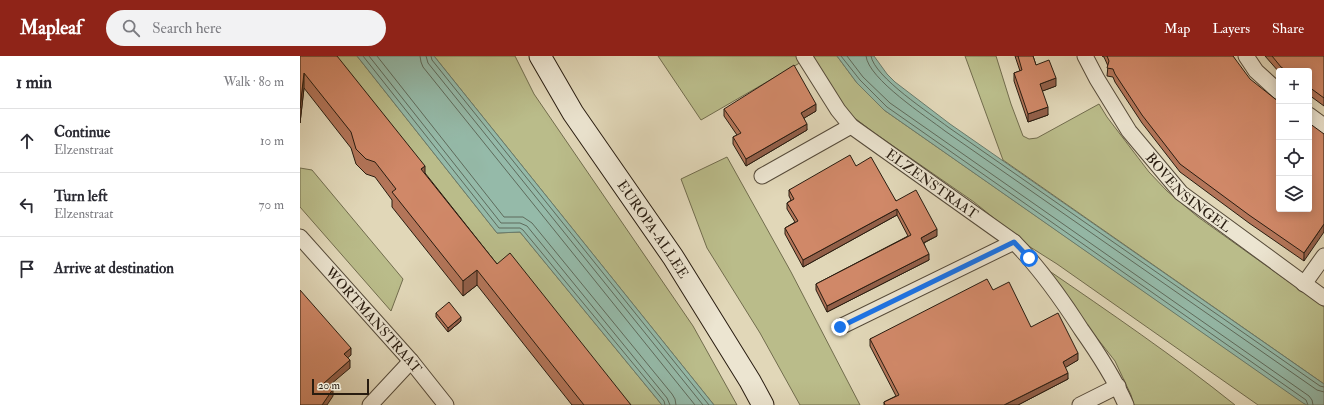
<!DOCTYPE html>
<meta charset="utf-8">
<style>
:root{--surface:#fff;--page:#f2f2f3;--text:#2b2b33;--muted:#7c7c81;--line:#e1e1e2;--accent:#8f2418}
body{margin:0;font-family:"IM FELL Double Pica",serif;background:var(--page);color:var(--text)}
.controls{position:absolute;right:12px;top:12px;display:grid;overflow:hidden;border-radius:4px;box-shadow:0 2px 10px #0003}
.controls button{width:36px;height:36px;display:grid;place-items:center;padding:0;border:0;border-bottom:1px solid var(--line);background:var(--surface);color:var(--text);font:20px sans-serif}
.scale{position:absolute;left:12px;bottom:10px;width:57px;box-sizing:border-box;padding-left:4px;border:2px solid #281c10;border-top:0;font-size:11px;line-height:14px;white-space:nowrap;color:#281c10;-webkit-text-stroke:3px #ece5d1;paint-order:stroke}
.stop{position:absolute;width:12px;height:12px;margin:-9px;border:3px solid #1a73e8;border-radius:50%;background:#fff}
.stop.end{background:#1a73e8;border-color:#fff;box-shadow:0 1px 4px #0008}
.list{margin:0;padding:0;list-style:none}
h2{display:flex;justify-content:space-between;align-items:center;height:52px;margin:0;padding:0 16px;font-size:17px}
h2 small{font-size:13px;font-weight:400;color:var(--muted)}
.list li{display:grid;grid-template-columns:26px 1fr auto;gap:12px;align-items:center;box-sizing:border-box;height:64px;padding:0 16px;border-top:1px solid var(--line)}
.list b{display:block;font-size:15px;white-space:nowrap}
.list p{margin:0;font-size:13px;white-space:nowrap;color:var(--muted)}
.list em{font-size:13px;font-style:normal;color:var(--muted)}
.icon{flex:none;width:22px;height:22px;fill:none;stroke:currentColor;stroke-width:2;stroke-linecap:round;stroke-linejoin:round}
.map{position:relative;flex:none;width:1024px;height:349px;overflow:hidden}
header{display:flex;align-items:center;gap:24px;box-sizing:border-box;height:56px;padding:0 20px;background:var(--accent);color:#fff}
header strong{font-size:19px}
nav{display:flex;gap:22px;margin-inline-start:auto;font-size:14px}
.search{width:280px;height:36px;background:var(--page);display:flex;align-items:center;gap:10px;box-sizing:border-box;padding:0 14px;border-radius:22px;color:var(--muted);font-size:15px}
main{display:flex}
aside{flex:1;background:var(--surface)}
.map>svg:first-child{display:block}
.green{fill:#babc8a;stroke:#716c4d}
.water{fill:#95baa9;stroke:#697b6c}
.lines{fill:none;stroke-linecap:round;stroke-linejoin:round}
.shore{stroke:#5e6b5c;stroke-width:1}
.minor-casing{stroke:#564b3a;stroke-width:17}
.secondary-casing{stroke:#281c10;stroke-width:23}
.minor{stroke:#ece5d1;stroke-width:15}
.secondary{stroke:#ece5d1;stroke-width:21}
.wall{fill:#b37559;stroke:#281c10}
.shaded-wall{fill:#925f49;stroke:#281c10}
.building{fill:#d08868;stroke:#281c10}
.route{stroke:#1a73e8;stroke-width:5}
.labels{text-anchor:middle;stroke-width:3.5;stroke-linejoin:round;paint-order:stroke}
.street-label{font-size:14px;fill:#281c10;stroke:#ece5d1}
</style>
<header>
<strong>Mapleaf</strong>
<div class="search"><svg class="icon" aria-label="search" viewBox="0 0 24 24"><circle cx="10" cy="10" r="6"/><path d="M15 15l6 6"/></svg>Search here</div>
<nav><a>Map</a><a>Layers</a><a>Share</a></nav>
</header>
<main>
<aside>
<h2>1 min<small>Walk · 80 m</small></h2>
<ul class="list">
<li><svg class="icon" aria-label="ahead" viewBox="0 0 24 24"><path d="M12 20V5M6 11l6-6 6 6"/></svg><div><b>Continue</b><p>Elzenstraat</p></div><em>10 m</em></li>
<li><svg class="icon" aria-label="left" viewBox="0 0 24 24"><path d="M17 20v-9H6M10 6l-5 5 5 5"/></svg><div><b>Turn left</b><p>Elzenstraat</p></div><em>70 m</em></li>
<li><svg class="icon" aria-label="arrive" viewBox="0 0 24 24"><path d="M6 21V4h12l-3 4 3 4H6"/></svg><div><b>Arrive at destination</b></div></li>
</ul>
</aside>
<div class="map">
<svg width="1024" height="349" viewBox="0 0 1024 349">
<rect width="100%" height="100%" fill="#e1d7b8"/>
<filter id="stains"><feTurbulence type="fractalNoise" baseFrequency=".005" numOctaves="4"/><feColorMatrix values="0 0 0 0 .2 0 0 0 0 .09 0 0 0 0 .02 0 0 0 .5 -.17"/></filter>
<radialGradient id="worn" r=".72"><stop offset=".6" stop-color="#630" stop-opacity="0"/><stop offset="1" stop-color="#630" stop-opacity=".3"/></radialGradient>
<g class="green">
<polygon points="29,0 57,0 197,177 220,176 362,349 324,349 197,218"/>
<polygon points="134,0 215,0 234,38 393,270 437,349 414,349"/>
<polygon points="358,0 500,0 503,5 401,64"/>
<polygon points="510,0 537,0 557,27 584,54 1007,349 958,349 757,208 727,189 674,146 573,76 552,60 539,47"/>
<polygon points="665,0 696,0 711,48 723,80 729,83 737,82 799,48 807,61 849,116 867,135 898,161 1024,251 1024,328 703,104"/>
<polygon points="427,101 491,216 560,349 500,349 460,277 407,192 381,123"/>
<polygon points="0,112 12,114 103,223 91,255 0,151"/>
<path d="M745,212C809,256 874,300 935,349H834L831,339L815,305L782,263Z"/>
</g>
<g class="water">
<polygon points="57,0 134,0 414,349 362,349 220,176 197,177"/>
<polygon points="537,0 574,0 587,18 595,26 650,68 1024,328 1024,349 1007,349 1003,347 584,54 557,27"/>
</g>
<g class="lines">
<g class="shore">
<polyline points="63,0 199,172 220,172 223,174 364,345 365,349"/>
<polyline points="69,0 201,167 220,167 227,170 367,342 370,349"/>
<polyline points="77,0 204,161 223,161 232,167 372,338 375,343 376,349"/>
<polyline points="120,0 121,6 123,11 395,349"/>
<polyline points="126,0 128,7 403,349"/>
<polyline points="131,0 132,4 409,349"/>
<polyline points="541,0 560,24 587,51 1006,344 1008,349"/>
<polyline points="547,0 563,21 590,47 1009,340 1012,344 1013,349"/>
<path d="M566,0C568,23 627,61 645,75L1017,334L1024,336"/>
<path d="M571,0C574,21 631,58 648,71L1020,330L1024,331"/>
</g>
<defs>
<g id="minor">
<path id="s1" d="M504,0L538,54L551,70L714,186C740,212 761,242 781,273C798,297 814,321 826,349"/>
<path id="s2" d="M785,0L797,23L829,75L881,137L1024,242"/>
<polyline points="946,0 956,15 979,36"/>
<polyline points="1009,59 1024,70"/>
<polyline points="462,120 551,70"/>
<path id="s3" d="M0,181L111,305L146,349"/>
<polyline points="1004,228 1024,200"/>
<polyline points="540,271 714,186"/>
<polyline points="70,349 111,305"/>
<polyline points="780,349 818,330"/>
</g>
<g id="secondary">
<path id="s4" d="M240,0L273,57L373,201L450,325L463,349"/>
</g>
</defs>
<use href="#minor" class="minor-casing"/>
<use href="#secondary" class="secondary-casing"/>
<use href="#minor" class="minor"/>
<use href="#secondary" class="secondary"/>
</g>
<g class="wall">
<polygon points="0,0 125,117 197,208 331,349 272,349 177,229 163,240 92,151 92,144 75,121 66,118 56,108 51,92 4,32 0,67"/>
<polygon points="715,0 733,0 736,9 756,30 742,35 748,59 728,66 714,25 714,17 720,15"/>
<polygon points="802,0 933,0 1009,153 1004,205 949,167 880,116 842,67 815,26 813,21 807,20 808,10 804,1"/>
<polygon points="965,0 1024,0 1024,50 1009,39 1009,15 979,15 979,16"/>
<polygon points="424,53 516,55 504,62 507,74 446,110 433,88 433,81 437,79 424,60"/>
<polygon points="556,110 637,180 624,187 629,204 527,256 516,234 516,228 608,180 597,159 503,211 485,178 485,172 495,166 487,153 487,147 491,144 489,140 489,134"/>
<polygon points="693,234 731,271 778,304 765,311 768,323 718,349 584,349 584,346 596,340 570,290 570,283"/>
<polygon points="136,257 161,265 148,276 136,261"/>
</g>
<g class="shaded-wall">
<polygon points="4,17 4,32 0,67 0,52"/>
<polygon points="756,22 756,30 740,36 740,28"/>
<polygon points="516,48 516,55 501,64 501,57"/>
<polygon points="748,51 748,59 728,66 728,58"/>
<polygon points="507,68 507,74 446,110 446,103"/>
<polygon points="125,110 125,125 121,113"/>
<polygon points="597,153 597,159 503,211 503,204"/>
<polygon points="1024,168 1024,176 1004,205 1004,197"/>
<polygon points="637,173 637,180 621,188 621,182"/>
<polygon points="629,198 629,204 527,256 527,250"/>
<polygon points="177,214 177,229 163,240 163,225"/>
<polygon points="161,261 161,265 148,276 148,272"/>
<polygon points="51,292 51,299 44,305 44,298"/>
<polygon points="778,297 778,304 763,313 763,306"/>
<polygon points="50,304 50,312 24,334 24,327"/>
<polygon points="768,317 768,323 718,349 704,349"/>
<polygon points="33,333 33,340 27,349 22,349"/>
</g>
<g class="building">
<polygon points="0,0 37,0 125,110 121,113 197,208 210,197 331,349 284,349 177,214 163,225 92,136 96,133 75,106 66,103 56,93 51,76 4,17 0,52"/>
<polygon points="718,0 733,0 736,9 749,4 756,22 740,28 748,51 728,58 714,17 722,14"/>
<polygon points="807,0 933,0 950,23 979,46 979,153 1009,153 1009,67 1024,78 1024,168 1004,197 949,159 880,108 842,59 815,18 813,13 807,12 809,5"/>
<polygon points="972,0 1024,0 1024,42 1009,31 1009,15 987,15 981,11"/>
<polygon points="494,9 516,48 501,57 507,68 446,103 433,81 441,77 424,53"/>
<polygon points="550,99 556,110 571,101 596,145 616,134 637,173 621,182 629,198 527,250 516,228 611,179 597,153 503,204 485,172 498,165 487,147 494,143 489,134"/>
<polygon points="687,223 693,234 709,226 731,271 758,257 778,297 763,306 768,317 704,349 585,349 584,346 599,339 570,283"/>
<polygon points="0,234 51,292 44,298 50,304 24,327 33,333 22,349 0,349"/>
<polygon points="149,246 161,261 148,272 136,257"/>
</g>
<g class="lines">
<polyline class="route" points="540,271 714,186 729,202"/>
</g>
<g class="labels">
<g class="street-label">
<text dy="5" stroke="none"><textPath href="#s1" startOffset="184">ELZENSTRAAT</textPath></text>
<text dy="5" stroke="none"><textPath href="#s2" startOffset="173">BOVENSINGEL</textPath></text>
<text dy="5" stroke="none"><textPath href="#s4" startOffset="207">EUROPA-ALLEE</textPath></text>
<text dy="5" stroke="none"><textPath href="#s3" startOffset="111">WORTMANSTRAAT</textPath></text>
</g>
</g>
<rect width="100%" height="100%" filter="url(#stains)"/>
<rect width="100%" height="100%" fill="url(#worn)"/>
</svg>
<div class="controls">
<button>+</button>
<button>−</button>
<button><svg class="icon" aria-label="locate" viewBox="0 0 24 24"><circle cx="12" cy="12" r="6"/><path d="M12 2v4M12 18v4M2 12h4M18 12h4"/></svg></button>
<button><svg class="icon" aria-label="layers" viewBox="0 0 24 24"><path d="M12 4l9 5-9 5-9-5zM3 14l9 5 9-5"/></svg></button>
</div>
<div class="scale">20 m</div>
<div class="stop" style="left:729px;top:202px"></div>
<div class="stop end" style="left:540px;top:271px"></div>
</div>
</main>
